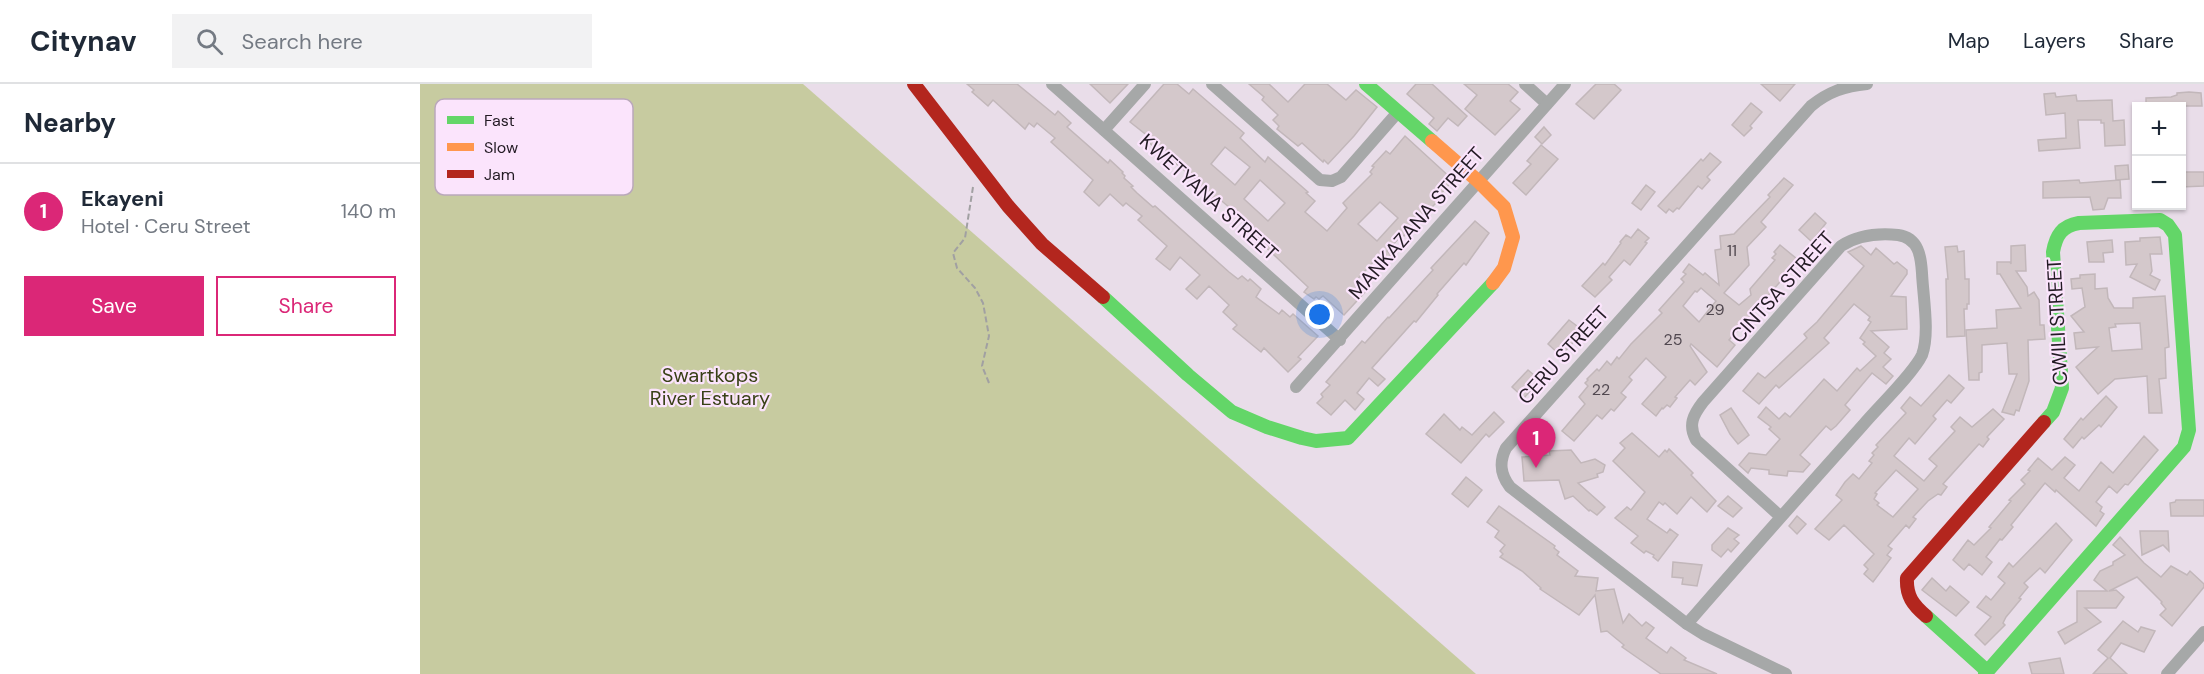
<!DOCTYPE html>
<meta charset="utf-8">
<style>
:root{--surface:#fff;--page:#f2f2f3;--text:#1f2937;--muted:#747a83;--line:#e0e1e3;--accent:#db2777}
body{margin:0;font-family:"DM Sans",sans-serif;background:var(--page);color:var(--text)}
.controls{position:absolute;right:18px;top:18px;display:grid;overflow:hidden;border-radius:0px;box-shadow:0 2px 4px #0004}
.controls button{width:54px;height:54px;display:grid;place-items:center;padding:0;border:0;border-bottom:2px solid var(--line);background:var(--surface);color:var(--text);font:30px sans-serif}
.you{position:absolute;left:900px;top:231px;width:21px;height:21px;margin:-15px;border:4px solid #fff;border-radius:50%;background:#1a73e8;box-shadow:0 0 0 9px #1a73e833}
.badge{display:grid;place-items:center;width:39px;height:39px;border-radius:50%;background:var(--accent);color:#fff;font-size:20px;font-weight:700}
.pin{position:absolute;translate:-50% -50px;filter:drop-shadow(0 2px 3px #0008)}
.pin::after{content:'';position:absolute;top:32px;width:21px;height:18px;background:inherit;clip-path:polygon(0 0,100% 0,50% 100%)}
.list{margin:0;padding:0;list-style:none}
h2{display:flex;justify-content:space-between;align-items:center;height:78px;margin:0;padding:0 24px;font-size:26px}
h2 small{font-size:20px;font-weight:400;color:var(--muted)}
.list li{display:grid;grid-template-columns:39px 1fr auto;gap:18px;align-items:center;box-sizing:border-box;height:96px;padding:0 24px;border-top:2px solid var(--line)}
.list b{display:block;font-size:22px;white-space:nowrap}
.list p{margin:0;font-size:20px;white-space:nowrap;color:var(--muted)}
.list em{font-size:20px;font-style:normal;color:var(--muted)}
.actions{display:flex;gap:12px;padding:18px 24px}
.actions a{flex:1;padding:14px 0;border:2px solid var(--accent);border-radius:0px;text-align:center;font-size:21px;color:var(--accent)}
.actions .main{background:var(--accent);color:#fff}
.icon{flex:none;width:33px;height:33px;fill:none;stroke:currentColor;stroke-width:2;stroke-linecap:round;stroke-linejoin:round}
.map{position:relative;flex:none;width:1784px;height:590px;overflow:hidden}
header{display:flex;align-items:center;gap:36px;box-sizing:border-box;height:84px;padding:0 30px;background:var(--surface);border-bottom:2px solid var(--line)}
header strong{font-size:28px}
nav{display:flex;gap:33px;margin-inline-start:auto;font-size:21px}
.search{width:420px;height:54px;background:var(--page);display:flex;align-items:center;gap:15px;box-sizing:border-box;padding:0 21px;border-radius:0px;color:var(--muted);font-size:22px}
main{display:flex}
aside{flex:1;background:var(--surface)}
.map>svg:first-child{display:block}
.green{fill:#c7cba0}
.building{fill:#d4c8cb;stroke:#c2b7ba;stroke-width:1.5;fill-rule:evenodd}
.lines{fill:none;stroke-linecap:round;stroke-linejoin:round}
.path{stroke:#a1a0a2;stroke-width:2;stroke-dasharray:6 3;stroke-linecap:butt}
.street{stroke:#a6a8a8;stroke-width:12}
.fast{stroke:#63d668;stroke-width:14}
.slow{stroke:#ff974d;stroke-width:14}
.jam{stroke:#b3261e;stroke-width:14}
.labels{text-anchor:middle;stroke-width:4.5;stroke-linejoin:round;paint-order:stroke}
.number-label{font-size:16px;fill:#514850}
.street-label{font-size:20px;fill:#231b24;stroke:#fbe4fc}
.park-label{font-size:20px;fill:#384016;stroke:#fbe4fc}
.key{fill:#fbe4fc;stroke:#baa8bb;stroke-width:1.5}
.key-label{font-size:16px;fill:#231b24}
</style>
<header>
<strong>Citynav</strong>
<div class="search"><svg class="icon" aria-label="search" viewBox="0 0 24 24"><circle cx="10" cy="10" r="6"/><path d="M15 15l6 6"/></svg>Search here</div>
<nav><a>Map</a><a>Layers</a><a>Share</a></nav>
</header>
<main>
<aside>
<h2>Nearby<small></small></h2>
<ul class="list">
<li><span class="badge">1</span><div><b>Ekayeni</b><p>Hotel · Ceru Street</p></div><em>140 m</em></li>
</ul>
<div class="actions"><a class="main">Save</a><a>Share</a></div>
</aside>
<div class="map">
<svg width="1784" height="590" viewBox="0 0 1784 590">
<rect width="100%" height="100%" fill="#e9dde9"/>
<polygon class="green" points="0,0 383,0 1056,590 0,590"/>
<g class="building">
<polygon points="547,0 597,0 635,31 638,27 651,39 647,43 688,79 690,76 703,88 702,89 705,92 704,94 713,102 711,103 717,109 733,123 735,122 809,188 818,195 822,192 828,197 830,195 841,205 836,213 859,230 862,226 870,233 873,230 898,252 878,273 881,275 868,288 844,264 841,268 813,245 817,241 803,228 809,221 789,202 777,215 766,205 780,191 760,173 750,186 736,175 747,162 718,136 722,132 706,119 703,122 690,110 679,122 664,108 673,96 631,58 635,54 617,39 614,43 609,39 605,45 573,16 568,22 552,8 554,6"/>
<polygon points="670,0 708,0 690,19"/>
<path d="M744,0H757L769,10L773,5L824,49L820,54L845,78L848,73L888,108L886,109L895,117L885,128L907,147L927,124L923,119L952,90L950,88L954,83L952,82L966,67L970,70L985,52L1033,96L1019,112L1021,114L1009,126L1007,124L984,152L982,151L967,167L971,171L961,181L955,176L935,198L946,207L924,231L903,212L899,215L896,213L894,215L884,208L888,203L837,155L841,150L797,113L794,117L777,102L780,99L759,82L755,79L754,81L744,74L727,56L729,53L710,38ZM805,63L830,83L815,101L791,80ZM840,96L865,119L848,137L824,115ZM960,118L978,134L957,157L938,140Z"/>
<polygon points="829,0 849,0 868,18 885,0 907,0 926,16 936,6 957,23 934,52 908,80 904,76 903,78 882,59 878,62 857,45 859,42 853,36 858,31 842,16 844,13"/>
<polygon points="996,0 1012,0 1047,32 1038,42 1028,34 1017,47 1009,40 1014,34 987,10"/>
<polygon points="1044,0 1088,0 1098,8 1090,17 1100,25 1075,51 1045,25 1057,11"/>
<polygon points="1176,0 1194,0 1201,6 1174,35 1156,20"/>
<polygon points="1341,0 1375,0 1360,17"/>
<polygon points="1769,8 1781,9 1782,22 1726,22 1726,14 1751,13 1757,11 1757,9"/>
<polygon points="1635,9 1636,13 1656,11 1657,17 1692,16 1693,37 1704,36 1705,61 1685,62 1684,39 1681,39 1681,36 1658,36 1660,64 1619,67 1618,56 1646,54 1645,29 1626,31 1624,10"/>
<polygon points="1331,19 1342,28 1330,42 1332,44 1324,52 1312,41"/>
<polygon points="1124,43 1131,51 1122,60 1115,53"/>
<polygon points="1121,61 1138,75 1106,111 1093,99 1111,80 1107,77"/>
<polygon points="1290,69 1301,78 1287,93 1290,96 1282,105 1278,102 1259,125 1257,124 1253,128 1249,125 1246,129 1238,122 1281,75 1283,77"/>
<polygon points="1708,81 1709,95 1696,96 1695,82"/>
<polygon points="1764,88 1784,88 1784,102 1761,103 1761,93 1765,93"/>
<path d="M1364,94L1373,101L1341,138L1346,143L1327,163L1329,181L1304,209L1319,221L1331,211L1330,205L1355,176L1352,174L1356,170L1354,168L1360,161L1377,175L1373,183L1309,256L1315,261L1297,283L1271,260L1270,262L1287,288L1275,301L1270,296L1255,313L1257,314L1250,323L1247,321L1243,325L1242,324L1236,332L1222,320L1246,293L1226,274L1209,293L1212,296L1201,309L1206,313L1194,327L1191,325L1182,335L1177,331L1154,357L1142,347L1165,320L1159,313L1168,302L1165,299L1168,296L1167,295L1177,285L1179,287L1187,277L1191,281L1197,273L1199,275L1211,260L1242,229L1239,226L1264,198L1261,195L1266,190L1263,188L1269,180L1283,191L1285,189L1299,201L1295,166L1301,165L1300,152L1314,150L1350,113L1348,111ZM1281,204L1296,217L1279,238L1263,222L1275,207L1277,208Z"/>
<polygon points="1659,96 1660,99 1700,96 1701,114 1688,114 1684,125 1673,126 1670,113 1623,114 1623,98"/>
<polygon points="1226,101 1235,108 1221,126 1212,119"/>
<polygon points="1395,129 1406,139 1392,158 1379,146"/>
<polygon points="1055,137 1069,149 1046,181 1044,179 1017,210 1018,211 996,238 994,237 952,284 965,295 958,302 949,294 937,309 944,315 935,326 925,316 911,331 897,319 903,313 901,310 910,301 906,298 942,257 945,259 968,233 969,234 1013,186 1011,184"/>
<polygon points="1218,145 1229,154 1225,158 1227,159 1210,181 1204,176 1189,193 1192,196 1175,213 1162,202 1183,179 1185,181 1201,159 1200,158 1206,151 1211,154"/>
<polygon points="1740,153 1742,170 1730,170 1732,187 1730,191 1740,196 1735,206 1710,193 1717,180 1706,181 1705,158 1720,157 1720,154"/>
<polygon points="1692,156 1693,168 1683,169 1684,178 1669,178 1667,158"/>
<polygon points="1605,161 1606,187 1596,187 1607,203 1608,212 1614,208 1619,216 1620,241 1624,241 1625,255 1608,256 1609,297 1599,327 1596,326 1594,331 1582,328 1597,290 1589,290 1587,259 1562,261 1562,288 1559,289 1559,296 1549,296 1546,246 1577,244 1576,226 1601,224 1580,190 1577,190 1577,178 1590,178 1591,180 1591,162"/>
<polygon points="1441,162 1451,171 1456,164 1474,180 1477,178 1487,186 1487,190 1471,212 1486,213 1487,245 1451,247 1469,263 1464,269 1471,275 1463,283 1473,292 1466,300 1452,289 1425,321 1430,326 1416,342 1411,346 1406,342 1380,371 1390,380 1383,388 1368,387 1367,392 1349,390 1349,386 1331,384 1328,389 1319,381 1329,369 1346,371 1360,355 1349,345 1351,343 1338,333 1346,323 1359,335 1365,329 1370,333 1404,295 1417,307 1437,284 1440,287 1456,272 1443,260 1445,258 1440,254 1451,238 1448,236 1450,233 1434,220 1404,254 1409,259 1359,304 1356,301 1339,320 1323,307 1338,289 1345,294 1387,254 1384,250 1397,238 1444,182 1428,168"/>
<polygon points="1537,162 1538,168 1544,167 1545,195 1549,195 1549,220 1547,220 1547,225 1544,225 1545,252 1527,253 1526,195 1528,195 1525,163"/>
<path d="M1675,190V205L1687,204L1688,214L1694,224H1713V214L1745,212L1749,263L1745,264L1746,294L1739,295L1742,329H1729L1727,292L1695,295L1678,310L1656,283L1678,263L1656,265L1654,249L1664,248L1651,232L1665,223L1662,204L1652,205L1651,195L1660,194V191ZM1720,239L1722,265L1692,267L1689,244L1696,243L1695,240Z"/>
<polygon points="1149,236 1161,245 1156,250 1159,252 1141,272 1128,260"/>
<polygon points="1108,286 1120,296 1104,314 1092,303"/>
<path d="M1529,291L1544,304L1531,319L1527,316L1513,332L1516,335L1495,360L1489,354L1474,372L1504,397L1517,382L1509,375L1535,347L1531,343L1540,333L1552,343L1573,325L1584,335L1567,353L1569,355L1563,363L1559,360L1523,400L1527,403L1521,411L1518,410L1508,417L1493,433L1496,435L1489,444L1486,441L1468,462L1472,465L1467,471L1471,474L1453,498L1444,490L1448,485L1444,481L1454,470L1424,441L1409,456L1395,445L1422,416L1416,411L1425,398L1433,390L1439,395L1452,379L1449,377L1454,371L1452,369L1458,363L1456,361L1486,329L1481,324L1490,313L1501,322ZM1476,386L1498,405L1473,433L1457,421L1459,419L1454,415L1457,410L1455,409Z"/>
<polygon points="1686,312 1697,323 1681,343 1679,341 1664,355 1662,353 1653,364 1644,355 1661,334 1663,336"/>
<polygon points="1311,324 1329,351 1318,360 1310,350 1300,331"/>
<polygon points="1074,328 1084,338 1069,353 1066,350 1041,379 1006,350 1024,330 1040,346 1042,343 1052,351"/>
<polygon points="1212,349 1239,373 1245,366 1247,368 1249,365 1273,389 1271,391 1296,417 1287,428 1271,413 1257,430 1245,419 1243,421 1239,418 1227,435 1247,449 1250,445 1258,451 1238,477 1233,473 1234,471 1226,467 1224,469 1211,459 1218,452 1195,434 1207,423 1211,426 1225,408 1193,377 1205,364 1200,359"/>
<polygon points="1724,352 1738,366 1708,401 1705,400 1697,409 1689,402 1676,418 1682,423 1680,427 1684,430 1676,442 1636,406 1635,408 1625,399 1591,441 1593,443 1582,456 1580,455 1566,473 1572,478 1562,491 1549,480 1544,486 1533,476 1548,456 1554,461 1571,444 1569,443 1591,417 1589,416 1605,400 1601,396 1610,387 1608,386 1618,374 1632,386 1645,373 1655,381 1644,394 1659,407 1681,378 1693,389"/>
<polygon points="1151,366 1161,379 1175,375 1185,381 1183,388 1177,390 1178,393 1158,399 1185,423 1177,431 1170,426 1169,427 1153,412 1145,415 1139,396 1104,397 1102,373 1130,371 1129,367"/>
<polygon points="1046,393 1062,406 1048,423 1032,410"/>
<polygon points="1308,412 1322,424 1313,433 1298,422"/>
<polygon points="1756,416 1784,416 1784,432 1751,432 1750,419 1755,418"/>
<polygon points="1079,422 1135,462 1134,464 1139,468 1137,471 1158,487 1155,492 1178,494 1176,507 1194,505 1203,539 1209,530 1222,542 1226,538 1234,544 1226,554 1247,569 1251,563 1266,574 1264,576 1297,590 1241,590 1202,563 1204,561 1187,547 1181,548 1175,511 1159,531 1120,505 1121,504 1102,487 1080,473 1083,470 1080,467 1085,461 1075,453 1079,447 1067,438"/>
<polygon points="1377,432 1386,440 1377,450 1369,442"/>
<polygon points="1636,439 1652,456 1625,489 1620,484 1604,499 1608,503 1599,514 1601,515 1586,533 1583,539 1585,541 1565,561 1555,551 1571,533 1557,523 1566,512 1571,516 1585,499 1578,493 1589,479 1593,483"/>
<polygon points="1308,444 1319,451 1314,455 1319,459 1311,468 1308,465 1301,473 1292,466 1292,461"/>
<polygon points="1720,447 1748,447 1749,467 1743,461 1722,471"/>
<polygon points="1700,453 1724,479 1741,493 1751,482 1767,491 1770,487 1784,500 1784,503 1752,542 1740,531 1746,525 1741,519 1742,518 1717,493 1689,507 1696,506 1704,513 1696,524 1665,524 1681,538 1645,560 1638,548 1657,538 1657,507 1687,507 1674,496 1680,487 1693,481 1693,478 1705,471 1693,461"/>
<polygon points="1253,478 1282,481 1277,502 1262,500 1263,494 1252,493"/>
<polygon points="1512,494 1526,507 1530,502 1549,518 1536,532 1502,506"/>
<polygon points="1703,537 1718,548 1721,543 1735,547 1724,568 1701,559 1690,574 1707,590 1673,590 1688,574 1678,566"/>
<polygon points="1640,574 1644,590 1612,590 1609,579"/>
</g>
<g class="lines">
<polyline class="path" points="553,103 545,154 533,169 537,184 555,204 563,219 569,252 562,282 569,299"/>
<g class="street">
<polyline points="632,0 920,256"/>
<polyline points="792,0 900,96 912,97 921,93 978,28"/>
<polyline points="1105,0 1127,20"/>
<polyline points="684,46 725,0"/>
<polyline points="876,303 1145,0"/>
<path d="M1267,540C1325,473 1384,407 1443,341C1457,324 1493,290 1502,271C1510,250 1503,212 1502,189C1501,173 1499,154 1478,151C1458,149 1438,151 1421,162L1283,318C1273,331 1268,341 1276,356L1361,433"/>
<path d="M1366,590L1283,550L1267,540L1090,403C1080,390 1079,378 1086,364L1391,22C1408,8 1425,2 1447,0"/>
<polyline points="1747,590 1784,548"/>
</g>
<g class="fast">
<polyline points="946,0 1012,57"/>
<polyline points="683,213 768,291 812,328 847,343 882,354 896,357 928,354 1073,199"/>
<polyline points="1506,532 1567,587"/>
<path d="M1565,590L1764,363L1769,346L1755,151L1748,141L1740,136L1659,139C1642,142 1636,151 1633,168L1642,304L1633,328L1624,338"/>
</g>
<polyline class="slow" points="1012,57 1058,97 1084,123 1093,153 1084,184 1073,199"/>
<g class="jam">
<polyline points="494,0 588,122 622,160 683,213"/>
<path d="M1506,532C1493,521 1486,512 1487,494L1624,338"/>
</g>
</g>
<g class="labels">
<g class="number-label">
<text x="1312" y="172">11</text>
<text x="1295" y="231">29</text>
<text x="1253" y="261">25</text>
<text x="1181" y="311">22</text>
</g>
<g class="street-label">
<text transform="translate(789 113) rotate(42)" y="7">KWETYANA STREET</text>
<text transform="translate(996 139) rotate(-49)" y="7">MANKAZANA STREET</text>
<text transform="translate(1362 203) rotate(-48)" y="7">CINTSA STREET</text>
<text transform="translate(1637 238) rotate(-93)" y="7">CWILI STREET</text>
<text transform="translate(1143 271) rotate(-48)" y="7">CERU STREET</text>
</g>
<g class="park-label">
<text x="290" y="298">Swartkops<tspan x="290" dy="23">River Estuary</tspan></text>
</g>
</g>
<rect x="15" y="15" width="198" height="96" rx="9" class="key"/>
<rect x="27" y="32" width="27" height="8" fill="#63d668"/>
<rect x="27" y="59" width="27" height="8" fill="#ff974d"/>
<rect x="27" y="86" width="27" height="8" fill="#b3261e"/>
<g class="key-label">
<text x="64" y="42">Fast</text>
<text x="64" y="69">Slow</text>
<text x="64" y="96">Jam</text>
</g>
</svg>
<div class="controls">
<button>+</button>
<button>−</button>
</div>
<div class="you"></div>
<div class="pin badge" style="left:1116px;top:384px">1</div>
</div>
</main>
